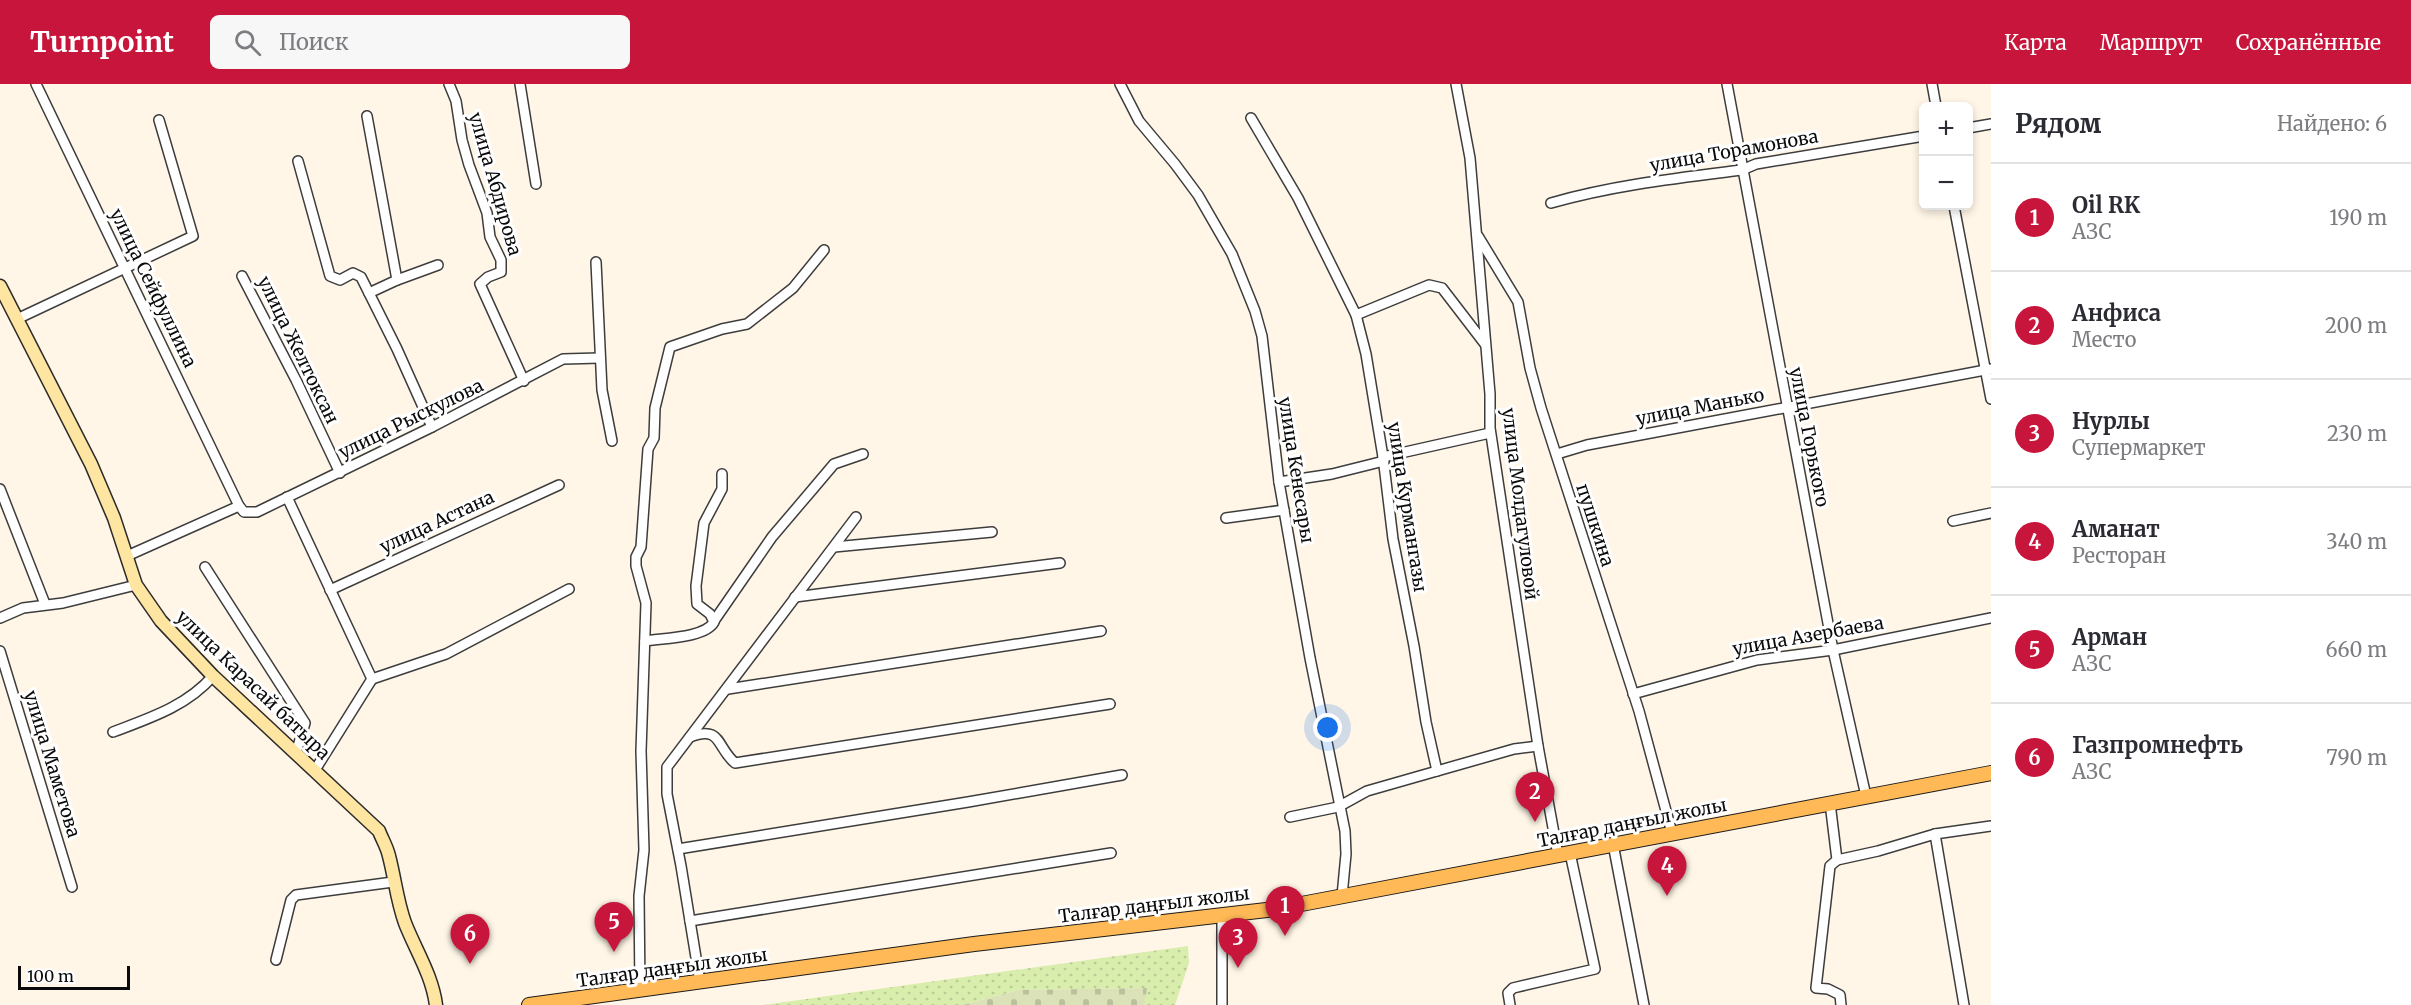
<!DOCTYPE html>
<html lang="ru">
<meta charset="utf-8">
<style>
:root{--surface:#fff;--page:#f7f7f7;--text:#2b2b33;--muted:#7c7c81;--line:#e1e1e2;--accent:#c7153c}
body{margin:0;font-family:Merriweather,serif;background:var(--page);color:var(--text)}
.controls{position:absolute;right:18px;top:18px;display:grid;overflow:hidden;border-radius:9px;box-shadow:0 3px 9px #0003}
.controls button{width:54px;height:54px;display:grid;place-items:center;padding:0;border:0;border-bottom:2px solid var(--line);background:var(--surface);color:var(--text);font:30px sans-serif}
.scale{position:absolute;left:18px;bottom:15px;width:112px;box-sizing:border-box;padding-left:6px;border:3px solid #0a0a0a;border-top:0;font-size:16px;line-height:21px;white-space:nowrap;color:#0a0a0a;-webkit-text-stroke:4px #fff;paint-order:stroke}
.you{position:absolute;left:1328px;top:644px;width:21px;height:21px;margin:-15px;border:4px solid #fff;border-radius:50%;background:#1a73e8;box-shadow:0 0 0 9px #1a73e833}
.badge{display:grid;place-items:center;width:39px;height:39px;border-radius:50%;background:var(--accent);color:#fff;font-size:20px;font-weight:700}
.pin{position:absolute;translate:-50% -50px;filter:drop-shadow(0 2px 3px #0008)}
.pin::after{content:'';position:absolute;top:32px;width:21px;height:18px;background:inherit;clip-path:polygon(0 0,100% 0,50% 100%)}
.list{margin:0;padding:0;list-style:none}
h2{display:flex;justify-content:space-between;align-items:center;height:78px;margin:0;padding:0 24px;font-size:26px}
h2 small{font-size:20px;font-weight:400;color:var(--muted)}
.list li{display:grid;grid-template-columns:39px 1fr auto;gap:18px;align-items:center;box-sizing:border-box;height:108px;padding:0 24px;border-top:2px solid var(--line)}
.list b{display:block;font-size:22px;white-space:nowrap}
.list p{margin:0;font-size:20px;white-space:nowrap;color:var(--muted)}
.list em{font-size:20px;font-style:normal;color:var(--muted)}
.icon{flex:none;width:33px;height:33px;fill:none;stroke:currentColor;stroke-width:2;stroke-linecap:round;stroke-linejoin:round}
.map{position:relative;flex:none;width:1991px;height:921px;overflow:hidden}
header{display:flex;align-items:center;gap:36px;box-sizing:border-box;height:84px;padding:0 30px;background:var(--accent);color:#fff}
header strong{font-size:28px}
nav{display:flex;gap:33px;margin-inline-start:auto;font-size:21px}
.search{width:420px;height:54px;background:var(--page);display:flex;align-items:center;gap:15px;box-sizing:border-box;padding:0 21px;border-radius:9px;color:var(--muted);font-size:22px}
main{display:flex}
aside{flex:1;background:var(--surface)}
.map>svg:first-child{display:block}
.grass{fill:url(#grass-dots)}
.cemetery{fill:url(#cemetery-stones)}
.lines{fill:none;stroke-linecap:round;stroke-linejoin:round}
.street-casing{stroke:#3d3d3d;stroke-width:12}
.secondary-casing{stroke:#2c2c2c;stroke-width:15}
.primary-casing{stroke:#1b1b1b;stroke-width:16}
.street{stroke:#fff;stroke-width:9}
.secondary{stroke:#ffe5a2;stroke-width:12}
.primary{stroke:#ffba57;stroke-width:14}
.labels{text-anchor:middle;stroke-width:6;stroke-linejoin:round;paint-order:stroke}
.street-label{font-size:18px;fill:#0a0a0a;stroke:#fff}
</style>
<header>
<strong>Turnpoint</strong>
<div class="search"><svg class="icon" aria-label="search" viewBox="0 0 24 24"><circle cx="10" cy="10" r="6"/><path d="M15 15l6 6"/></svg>Поиск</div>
<nav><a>Карта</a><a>Маршрут</a><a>Сохранённые</a></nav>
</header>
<main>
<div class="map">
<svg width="1991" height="921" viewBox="0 0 1991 921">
<defs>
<pattern id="grass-dots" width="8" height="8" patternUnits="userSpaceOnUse" patternTransform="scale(1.5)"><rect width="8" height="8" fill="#d9edad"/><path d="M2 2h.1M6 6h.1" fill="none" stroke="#b9ca94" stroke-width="1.8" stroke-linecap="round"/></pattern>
<pattern id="cemetery-stones" width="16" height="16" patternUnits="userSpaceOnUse" patternTransform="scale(1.5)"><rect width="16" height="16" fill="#dbe2b7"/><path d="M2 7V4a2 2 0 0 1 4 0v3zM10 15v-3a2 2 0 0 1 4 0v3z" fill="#bbc19c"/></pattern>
</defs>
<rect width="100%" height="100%" fill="#fff6e7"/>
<polygon class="grass" points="1188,862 1189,879 1175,921 1145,921 1147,904 1018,906 963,921 763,921"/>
<polygon class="cemetery" points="1147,904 1145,921 963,921 1018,906"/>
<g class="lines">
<defs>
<g id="street">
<polyline points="36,0 239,422 244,428 257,428 432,343 563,275 600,274"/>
<polyline points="449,0 456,17 462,56 469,81 487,129 490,153 501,176 501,188 488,193 480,200 524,297"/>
<polyline points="520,0 536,100"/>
<polyline points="1120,0 1139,37 1175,80 1198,111 1232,170 1255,227 1262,252 1279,398 1310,574 1345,747 1346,770 1342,812"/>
<polyline points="1456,0 1470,74 1490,310 1490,344 1538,662 1558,771"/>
<polyline points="1727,0 1833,566 1866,712"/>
<polyline points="1932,0 1936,22"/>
<polyline points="367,32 397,196 369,209"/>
<polyline points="1251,34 1298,114 1356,231 1366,270 1383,373 1393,455 1414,562 1426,638 1437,687 1367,707 1338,723 1290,733"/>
<polyline points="1968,44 1991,40"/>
<polyline points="298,77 330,192 340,196 353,189 361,193 397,265 432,343"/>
<path d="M1551,119C1614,101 1678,94 1742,86L1756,80L1924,52"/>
<polyline points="1954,122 1991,315"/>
<polyline points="1478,152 1518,218 1530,284 1541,324 1639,627 1672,749"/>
<polyline points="596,178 602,306 612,357"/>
<polyline points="242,192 296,296 340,389"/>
<polyline points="397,196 438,181"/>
<polyline points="1356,231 1429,201 1442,204 1485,260"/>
<polyline points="17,235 193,152 159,36"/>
<polyline points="1557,370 1587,361 1991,285"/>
<polyline points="1383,373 1490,349"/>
<polyline points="1279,398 1332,390 1384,377"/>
<polyline points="0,405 45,520"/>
<polyline points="287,413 372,595 315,686"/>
<polyline points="1226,434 1284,426"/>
<polyline points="1953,437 1991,429"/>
<polyline points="834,463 992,448"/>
<polyline points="127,472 239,422"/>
<polyline points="205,483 305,639 296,669"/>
<polyline points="330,506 559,401"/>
<polyline points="795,513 1060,479"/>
<polyline points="0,534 23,524 63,519 136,501"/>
<polyline points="714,537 772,453 812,406 834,380 863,370"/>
<path d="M645,557C663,554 705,554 714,538L710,530L697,520L696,502L704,439L722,405V390"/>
<polyline points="0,567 72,803"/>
<polyline points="372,595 446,570 569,505"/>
<polyline points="728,605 1101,547"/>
<polyline points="1633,610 1757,576 1833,566 1991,534"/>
<path d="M113,648C150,634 187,622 213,592"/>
<path d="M690,653C722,641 716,663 735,679L1110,620"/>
<polyline points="1437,687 1514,665 1538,662"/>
<polyline points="1830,719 1837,776 1830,782 1816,904 1828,905 1840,911 1841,921"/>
<polyline points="1935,750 1991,742"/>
<polyline points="1613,760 1644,921"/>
<polyline points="678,765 968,718 1122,691"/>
<polyline points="1837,776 1878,767 1935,750 1964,921"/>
<polyline points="690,837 1111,769"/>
<polyline points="276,876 291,816 296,811 393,798"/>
<polyline points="700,898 681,782 667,710 667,683 856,433"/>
<polyline points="640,906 639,812 644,766 641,667 646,519 636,482 636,473 641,463 648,365 654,354 655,324 670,263 722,245 747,240 793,204 824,166"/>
<polyline points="1222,921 1222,831"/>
<polyline points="1510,921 1508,909 1513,904 1595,885 1570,769"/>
</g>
<path id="secondary" d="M0,202L91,380L114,434L136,501L161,537L213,592L379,747C382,755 387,763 389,772C395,795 397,817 405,839C416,867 432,891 436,921"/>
<polyline id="primary" points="529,921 974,860 1275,825 1991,689"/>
</defs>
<use href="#street" class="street-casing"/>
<use href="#secondary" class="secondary-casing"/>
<use href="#primary" class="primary-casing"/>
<use href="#street" class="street"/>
<use href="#secondary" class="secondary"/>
<use href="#primary" class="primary"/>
</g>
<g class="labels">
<g class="street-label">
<text transform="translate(1734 67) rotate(-10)" y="6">улица Торамонова</text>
<text transform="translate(495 100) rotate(74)" y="6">улица Абдирова</text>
<text transform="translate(153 204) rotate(64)" y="6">улица Сейфуллина</text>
<text transform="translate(298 266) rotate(64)" y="6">улица Желтоксан</text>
<text transform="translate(1700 323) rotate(-11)" y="6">улица Манько</text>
<text transform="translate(411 335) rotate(-26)" y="6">улица Рыскулова</text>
<text transform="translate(1809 353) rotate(79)" y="6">улица Горького</text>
<text transform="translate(1296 386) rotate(81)" y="6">улица Кенесары</text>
<text transform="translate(1520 420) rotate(83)" y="6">улица Молдагуловой</text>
<text transform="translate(1407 423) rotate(81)" y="6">улица Курмангазы</text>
<text transform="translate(437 438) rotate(-25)" y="6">улица Астана</text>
<text transform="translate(1595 441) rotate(72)" y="6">пушкина</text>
<text transform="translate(1808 552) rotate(-10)" y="6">улица Азербаева</text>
<text transform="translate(253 601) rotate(44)" y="6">улица Карасай батыра</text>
<text transform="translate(52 680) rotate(73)" y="6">улица Маметова</text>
<text transform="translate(1632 739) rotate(-11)" y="6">Талғар даңғыл жолы</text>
<text transform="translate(1154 821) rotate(-7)" y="6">Талғар даңғыл жолы</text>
<text transform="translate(672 884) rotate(-8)" y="6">Талғар даңғыл жолы</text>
</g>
</g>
</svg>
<div class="controls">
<button>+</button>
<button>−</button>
</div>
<div class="scale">100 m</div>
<div class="you"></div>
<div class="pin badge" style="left:1285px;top:852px">1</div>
<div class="pin badge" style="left:1535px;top:738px">2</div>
<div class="pin badge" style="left:1238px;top:884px">3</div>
<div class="pin badge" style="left:1667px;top:812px">4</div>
<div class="pin badge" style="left:614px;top:868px">5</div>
<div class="pin badge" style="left:470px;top:880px">6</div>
</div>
<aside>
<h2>Рядом<small>Найдено: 6</small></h2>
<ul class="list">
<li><span class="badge">1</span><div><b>Oil RK</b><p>АЗС</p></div><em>190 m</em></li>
<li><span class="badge">2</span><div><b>Анфиса</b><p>Место</p></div><em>200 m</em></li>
<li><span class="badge">3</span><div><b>Нурлы</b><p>Супермаркет</p></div><em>230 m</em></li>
<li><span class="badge">4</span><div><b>Аманат</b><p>Ресторан</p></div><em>340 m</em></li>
<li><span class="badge">5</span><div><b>Арман</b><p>АЗС</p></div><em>660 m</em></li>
<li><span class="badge">6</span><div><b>Газпромнефть</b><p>АЗС</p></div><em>790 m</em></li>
</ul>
</aside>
</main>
